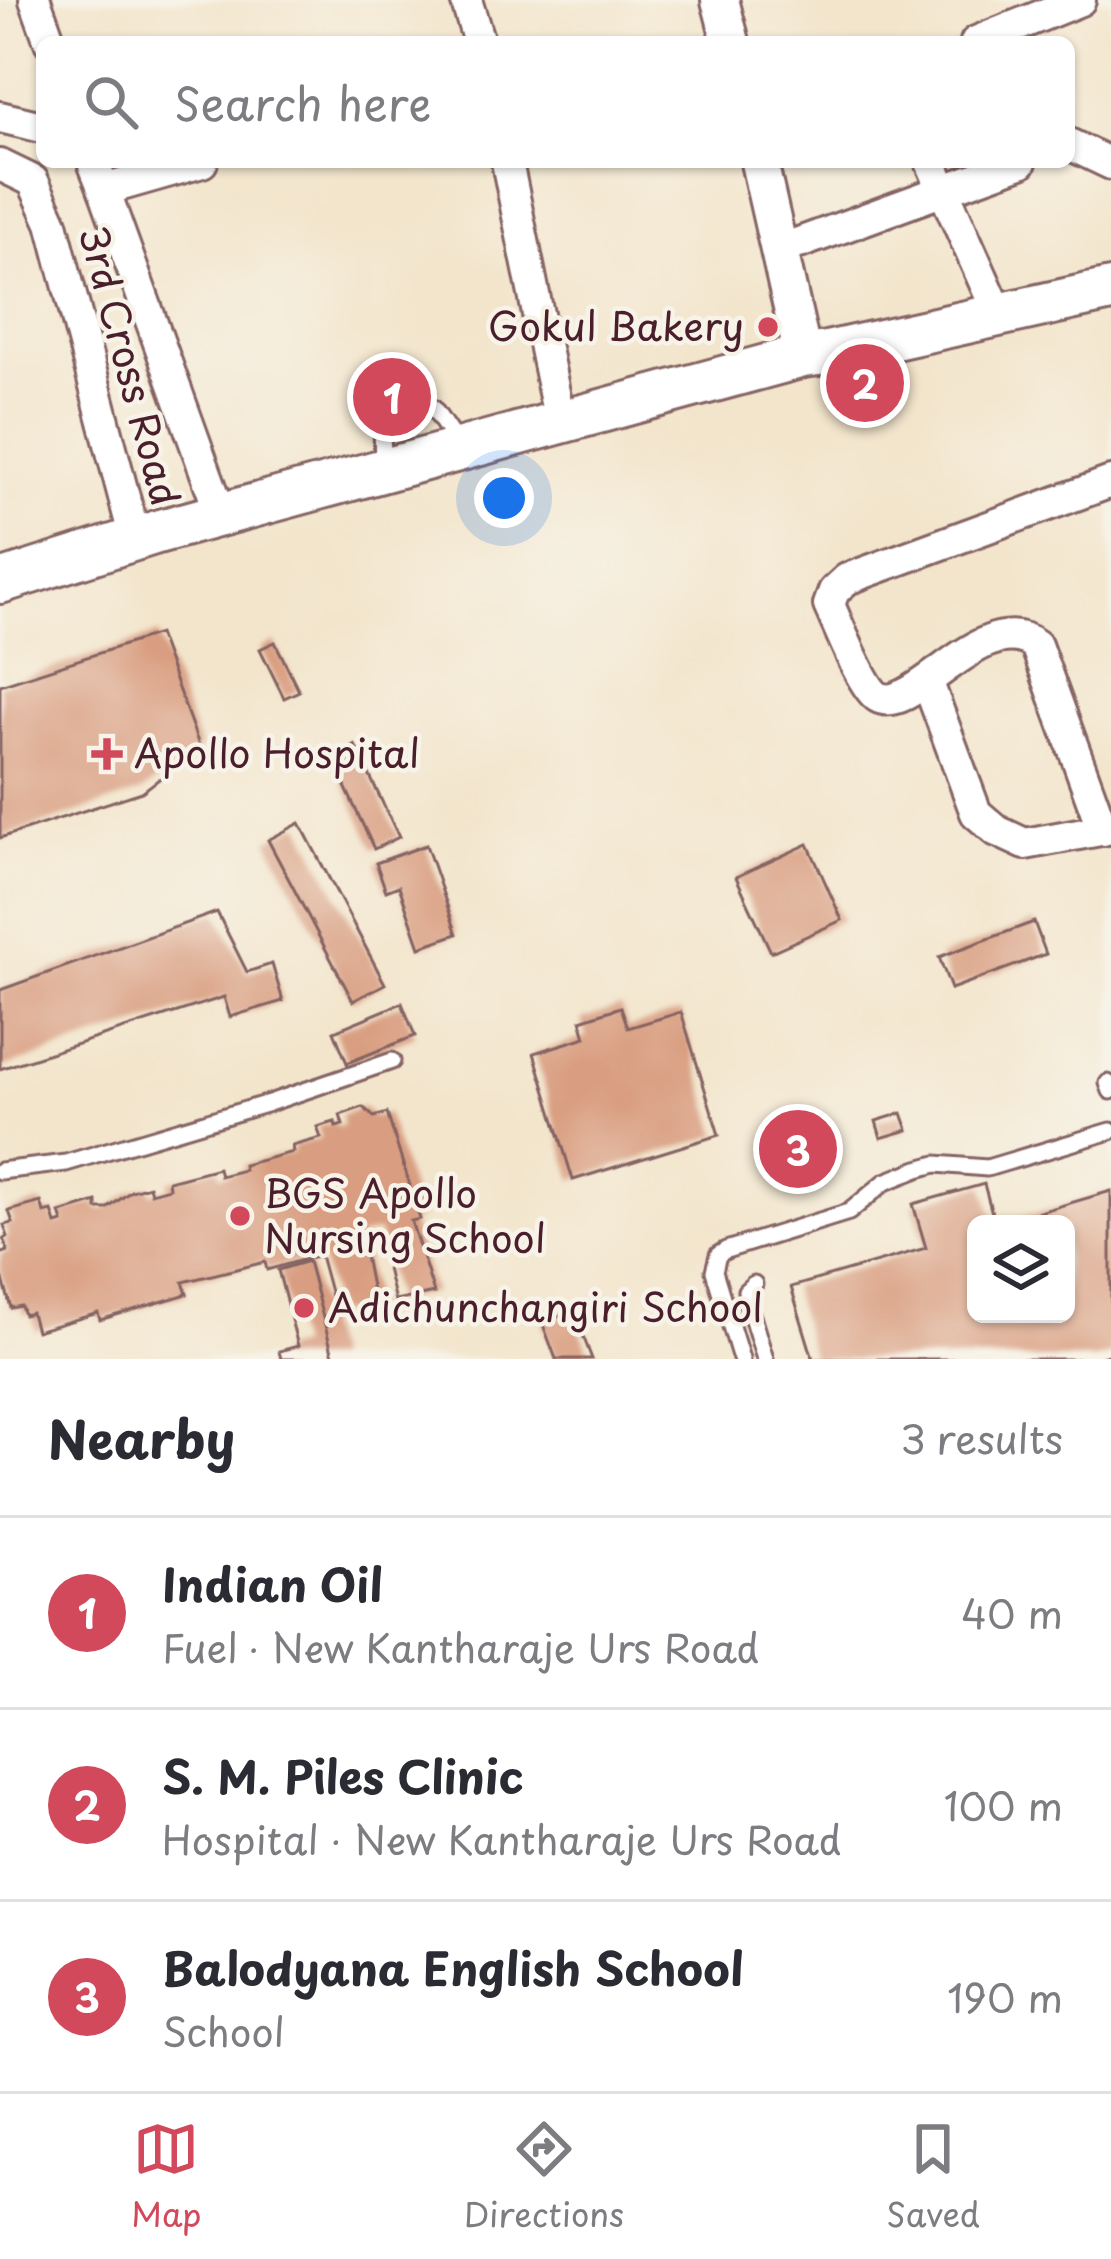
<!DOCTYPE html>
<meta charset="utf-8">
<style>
:root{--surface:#fff;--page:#f2f2f3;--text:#2b2b33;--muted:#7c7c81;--line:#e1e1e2;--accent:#d1495b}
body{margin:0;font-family:"Playpen Sans",sans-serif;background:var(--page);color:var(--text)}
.controls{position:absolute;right:36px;bottom:36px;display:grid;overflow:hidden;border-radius:18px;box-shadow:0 3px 9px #0004}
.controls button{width:108px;height:108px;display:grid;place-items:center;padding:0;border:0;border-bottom:3px solid var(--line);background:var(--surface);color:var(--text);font:60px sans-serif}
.you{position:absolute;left:504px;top:498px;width:42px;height:42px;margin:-30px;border:9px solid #fff;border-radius:50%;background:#1a73e8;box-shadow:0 0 0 18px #1a73e833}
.badge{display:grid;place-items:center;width:78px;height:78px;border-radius:50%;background:var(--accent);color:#fff;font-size:39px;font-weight:700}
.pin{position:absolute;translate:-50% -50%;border:6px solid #fff;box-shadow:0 3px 12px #0006}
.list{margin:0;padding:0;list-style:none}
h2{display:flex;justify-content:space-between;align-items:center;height:156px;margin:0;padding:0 48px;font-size:51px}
h2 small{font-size:39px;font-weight:400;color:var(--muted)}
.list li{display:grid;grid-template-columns:78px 1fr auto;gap:36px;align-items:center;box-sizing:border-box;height:192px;padding:0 48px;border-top:3px solid var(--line)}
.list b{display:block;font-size:45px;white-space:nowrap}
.list p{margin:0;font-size:39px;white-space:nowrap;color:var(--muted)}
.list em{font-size:39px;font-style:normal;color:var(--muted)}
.icon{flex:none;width:66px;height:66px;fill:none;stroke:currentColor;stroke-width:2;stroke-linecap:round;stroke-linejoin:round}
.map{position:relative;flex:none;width:1111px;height:1359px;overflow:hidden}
.search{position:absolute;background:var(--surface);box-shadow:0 3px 9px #0004;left:36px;right:36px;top:36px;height:132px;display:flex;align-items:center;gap:30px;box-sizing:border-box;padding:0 42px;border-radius:18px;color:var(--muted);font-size:45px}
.sheet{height:732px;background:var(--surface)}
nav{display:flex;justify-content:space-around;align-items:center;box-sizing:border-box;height:168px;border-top:3px solid var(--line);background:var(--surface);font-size:33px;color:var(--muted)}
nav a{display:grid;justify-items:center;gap:6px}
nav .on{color:var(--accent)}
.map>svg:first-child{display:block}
.building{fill:#d99e81}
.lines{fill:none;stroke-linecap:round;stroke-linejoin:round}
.service-casing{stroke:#856463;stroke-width:21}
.minor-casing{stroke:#856463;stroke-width:36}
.tertiary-casing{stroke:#856463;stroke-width:42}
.secondary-casing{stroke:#856463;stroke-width:48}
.service{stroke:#fff;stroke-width:15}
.minor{stroke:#fff;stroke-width:30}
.tertiary{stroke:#fff;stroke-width:36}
.secondary{stroke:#fff;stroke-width:42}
.poi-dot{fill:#d1495b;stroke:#f7f3e8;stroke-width:4.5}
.labels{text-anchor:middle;stroke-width:9;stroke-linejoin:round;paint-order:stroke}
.poi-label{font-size:39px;fill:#4a1f2b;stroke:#f7f3e8;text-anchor:start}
.street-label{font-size:39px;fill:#4a1f2b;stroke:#f7f3e8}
</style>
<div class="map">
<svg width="1111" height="1359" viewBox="0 0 1111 1359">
<rect width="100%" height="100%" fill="#f7f3e8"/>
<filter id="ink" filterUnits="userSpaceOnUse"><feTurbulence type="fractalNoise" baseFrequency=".00833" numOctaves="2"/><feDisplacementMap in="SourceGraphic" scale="24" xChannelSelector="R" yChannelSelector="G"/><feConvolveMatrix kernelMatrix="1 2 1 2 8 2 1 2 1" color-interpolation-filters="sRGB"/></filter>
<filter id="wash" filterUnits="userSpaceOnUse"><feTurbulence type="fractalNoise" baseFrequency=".004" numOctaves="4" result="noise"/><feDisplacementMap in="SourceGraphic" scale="48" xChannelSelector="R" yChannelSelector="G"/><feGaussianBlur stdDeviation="2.7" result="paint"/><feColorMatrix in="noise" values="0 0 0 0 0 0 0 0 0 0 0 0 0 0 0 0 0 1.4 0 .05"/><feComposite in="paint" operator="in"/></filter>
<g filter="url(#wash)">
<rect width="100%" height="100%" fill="#f3e5cc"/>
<g id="blocks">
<g class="building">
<polygon points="158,634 200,748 142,792 0,838 0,685"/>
<polygon points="275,642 299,691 284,698 260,649"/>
<polygon points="355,745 399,837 374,849 331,756"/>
<polygon points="300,823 385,984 353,1001 268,840"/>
<polygon points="808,844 842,920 771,952 736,877"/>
<polygon points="426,845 457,934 420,947 399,886 386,891 376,863"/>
<polygon points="217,912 247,972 272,964 283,1001 230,1017 224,997 0,1069 0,990"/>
<polygon points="1034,922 1046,954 951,989 939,957"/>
<polygon points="402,1003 415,1036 347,1063 334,1031"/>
<polygon points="621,1007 628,1028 681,1012 719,1135 573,1180 534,1053 586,1037 581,1020"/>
<polygon points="363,1107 374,1117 387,1113 420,1219 411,1221 434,1293 395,1301 378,1232 361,1236 375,1307 336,1314 320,1255 267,1270 265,1262 183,1282 187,1294 100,1320 98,1313 36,1331 31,1313 24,1315 21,1306 11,1308 0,1269 0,1254 8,1251 4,1239 8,1237 4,1225 13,1223 9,1211 41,1202 44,1213 52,1211 56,1224 63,1222 60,1213 97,1202 97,1209 107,1209 131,1191 149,1186 151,1193 169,1188 168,1181 218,1168 220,1176 244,1170 243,1165 293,1152 292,1146 321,1138 317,1127 335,1122 336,1127 343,1125 340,1115"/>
<polygon points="902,1113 908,1130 881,1138 876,1121"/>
<polygon points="984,1184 995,1224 976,1224 976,1314 1066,1314 1066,1224 1002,1223 1111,1191 1111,1354 1096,1359 813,1359 791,1287 926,1248 913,1204"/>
<polygon points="308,1261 334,1359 281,1359 279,1351 298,1346 278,1270"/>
<polygon points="573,1310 592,1359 556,1359 542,1322"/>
</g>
</g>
</g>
<g filter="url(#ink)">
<use href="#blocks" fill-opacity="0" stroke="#856463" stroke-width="3"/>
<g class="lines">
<defs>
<g id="service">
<polyline points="383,467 382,422 420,408 433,408 458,445"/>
<polyline points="1108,1083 1111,1091"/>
<polyline points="0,1171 66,1163 269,1103 392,1061"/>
<polyline points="754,1284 746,1291 747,1300 765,1359"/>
<polyline points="741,1359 714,1271 718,1255 726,1250 849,1212 885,1182 918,1169 936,1164 987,1168 1111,1131"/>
</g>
<g id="minor">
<polyline points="35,0 50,42"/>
<polyline points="466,0 479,42"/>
<polyline points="976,42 1080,0"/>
<polyline points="0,117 42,127"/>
<polyline points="1069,144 1111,164"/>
<polyline points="93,162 104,190 202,162"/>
<polyline points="507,162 560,422"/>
<polyline points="931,162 999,315"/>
<polyline points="0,165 33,181 52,223 135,539"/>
<polyline points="104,190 221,515"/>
<polyline points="799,243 1021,162"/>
<polyline points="928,683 976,813 997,831 1025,844 1111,828"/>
<path d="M1103,830L1036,645C984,605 913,717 878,697C862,687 838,624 829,605L834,591L847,579L1111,482"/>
</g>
<g id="tertiary">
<polyline points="720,0 731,42"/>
<polyline points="759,162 803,356"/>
</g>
<polyline id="secondary" points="0,582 157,532 803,356 827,353 1111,290"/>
</defs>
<use href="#service" class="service-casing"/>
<use href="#minor" class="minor-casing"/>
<use href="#tertiary" class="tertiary-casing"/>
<use href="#secondary" class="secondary-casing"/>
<use href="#service" class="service"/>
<use href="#minor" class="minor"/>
<use href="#tertiary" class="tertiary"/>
<use href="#secondary" class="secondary"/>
</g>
</g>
<g class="poi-dot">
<circle cx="768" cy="327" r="12"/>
<path d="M101 736h12v12h12v12h-12v12h-12v-12h-12v-12h12z"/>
<circle cx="240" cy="1216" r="12"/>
<circle cx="304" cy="1308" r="12"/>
</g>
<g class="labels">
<g class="poi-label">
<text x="744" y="341" text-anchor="end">Gokul Bakery</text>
<text x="134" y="768">Apollo Hospital</text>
<text x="264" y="1208">BGS Apollo<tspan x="264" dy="45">Nursing School</tspan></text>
<text x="328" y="1322">Adichunchangiri School</text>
</g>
<g class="street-label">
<text transform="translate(129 366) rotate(75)" y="14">3rd Cross Road</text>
</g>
</g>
</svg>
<div class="controls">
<button><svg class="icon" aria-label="layers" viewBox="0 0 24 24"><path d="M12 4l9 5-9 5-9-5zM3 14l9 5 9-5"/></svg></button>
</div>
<div class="you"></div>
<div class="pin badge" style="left:392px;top:397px">1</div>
<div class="pin badge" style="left:865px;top:383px">2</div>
<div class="pin badge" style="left:798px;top:1149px">3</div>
<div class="search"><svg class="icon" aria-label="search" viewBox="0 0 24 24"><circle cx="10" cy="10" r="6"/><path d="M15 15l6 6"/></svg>Search here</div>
</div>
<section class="sheet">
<h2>Nearby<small>3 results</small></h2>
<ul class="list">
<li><span class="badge">1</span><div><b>Indian Oil</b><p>Fuel · New Kantharaje Urs Road</p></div><em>40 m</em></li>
<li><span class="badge">2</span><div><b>S. M. Piles Clinic</b><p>Hospital · New Kantharaje Urs Road</p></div><em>100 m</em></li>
<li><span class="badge">3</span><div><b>Balodyana English School</b><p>School</p></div><em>190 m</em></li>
</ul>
</section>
<nav>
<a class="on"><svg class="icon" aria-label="map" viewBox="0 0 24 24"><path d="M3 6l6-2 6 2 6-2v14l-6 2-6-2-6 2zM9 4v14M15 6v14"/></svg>Map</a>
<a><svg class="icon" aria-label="directions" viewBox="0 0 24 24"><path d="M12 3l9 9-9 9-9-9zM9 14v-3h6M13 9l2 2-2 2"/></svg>Directions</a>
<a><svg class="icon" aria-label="saved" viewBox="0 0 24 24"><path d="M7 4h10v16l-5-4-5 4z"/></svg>Saved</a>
</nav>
